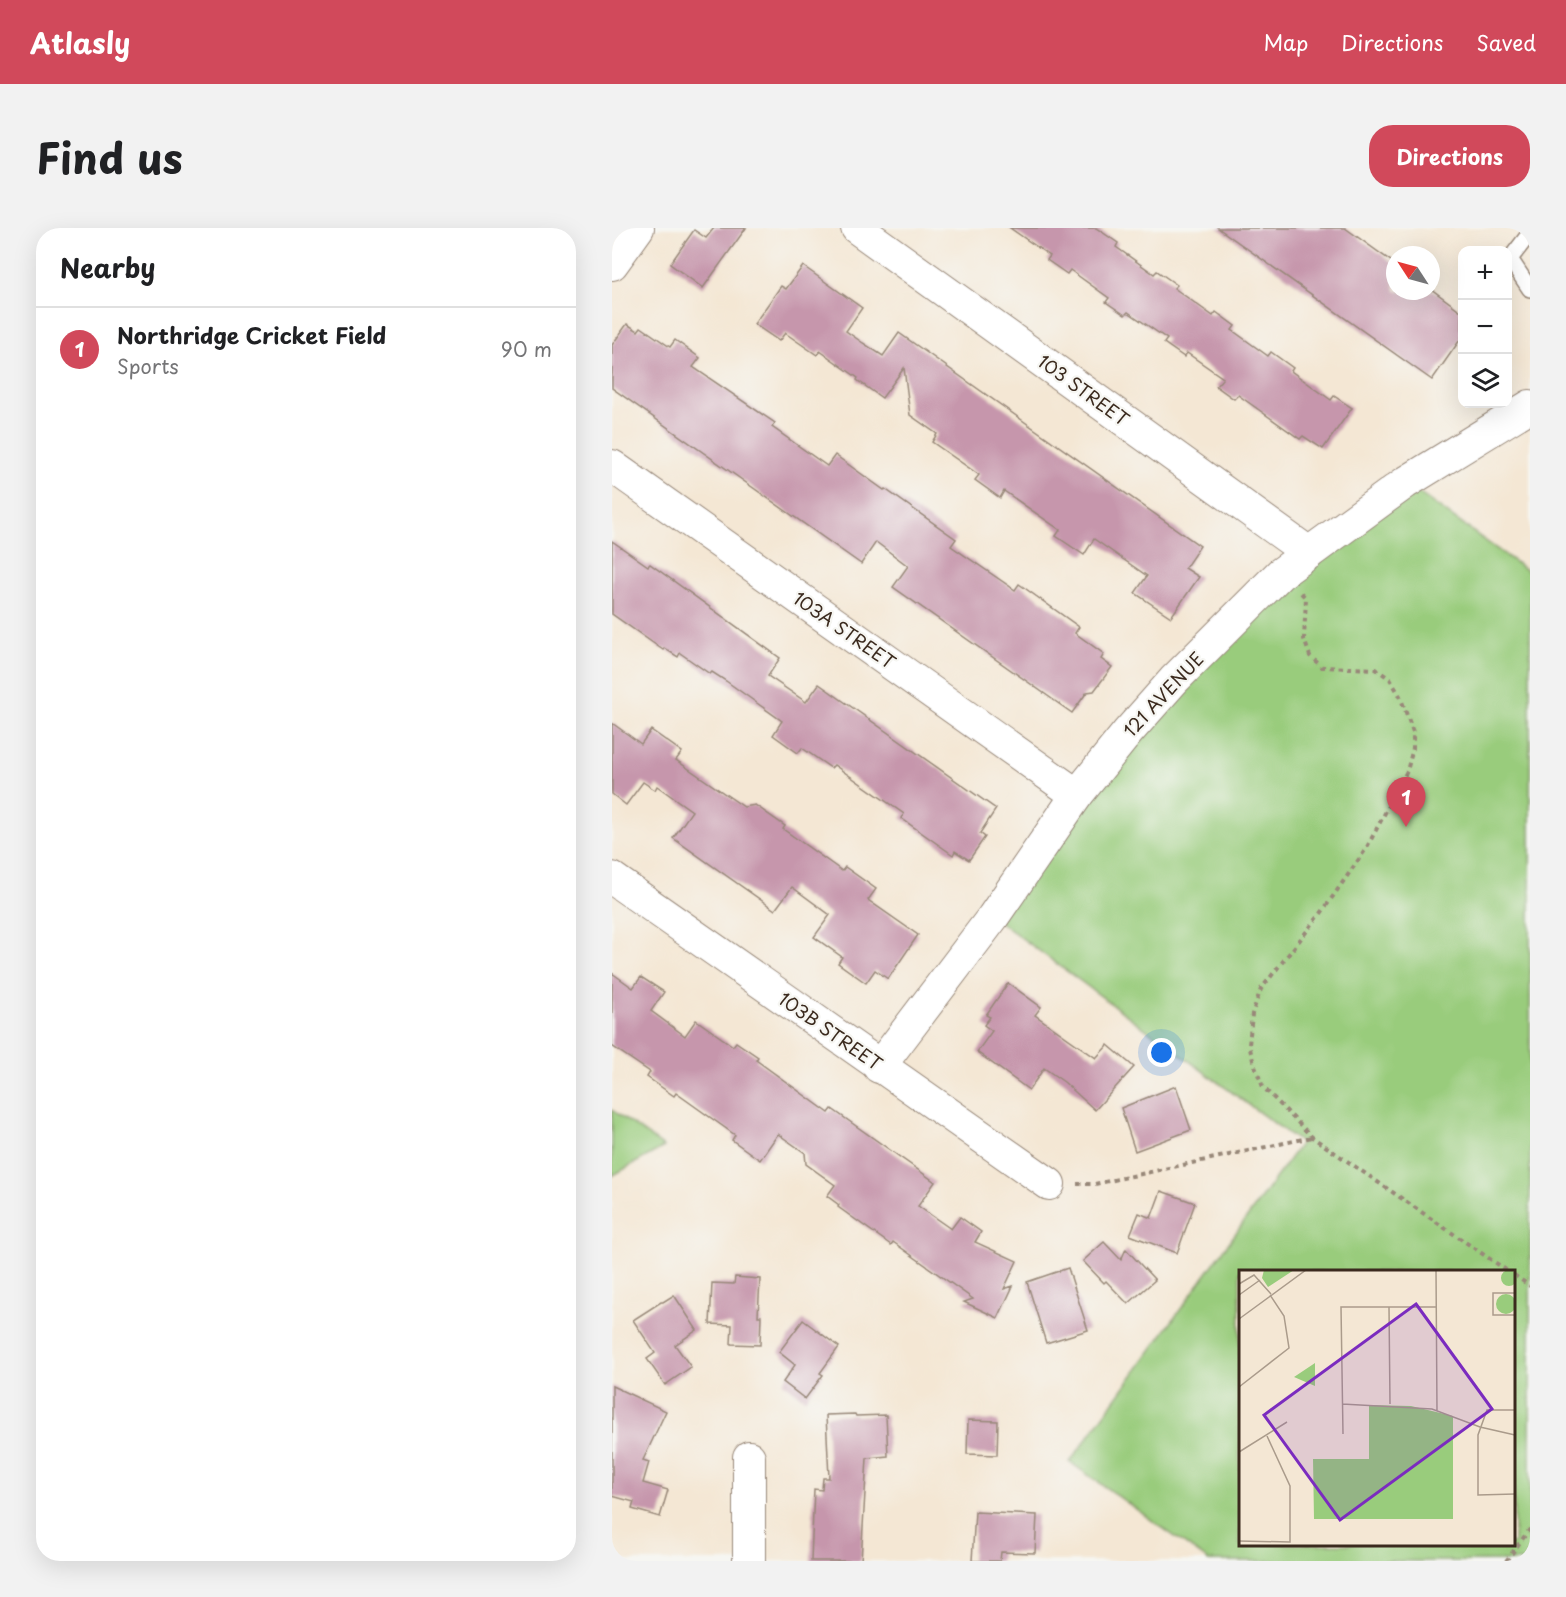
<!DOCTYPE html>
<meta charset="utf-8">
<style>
:root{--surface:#fff;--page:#f2f2f2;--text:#202124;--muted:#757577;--line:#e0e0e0;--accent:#d1495b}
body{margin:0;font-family:"Playpen Sans",sans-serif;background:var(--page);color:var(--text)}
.controls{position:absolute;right:18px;top:18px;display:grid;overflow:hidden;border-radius:12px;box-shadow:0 6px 24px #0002}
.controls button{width:54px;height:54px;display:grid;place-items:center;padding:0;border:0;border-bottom:2px solid var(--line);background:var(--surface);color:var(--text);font:30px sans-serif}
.compass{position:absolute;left:774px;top:18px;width:54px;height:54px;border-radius:50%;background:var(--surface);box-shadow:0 6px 24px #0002;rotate:306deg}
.you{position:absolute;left:550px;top:825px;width:21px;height:21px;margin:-15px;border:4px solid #fff;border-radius:50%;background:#1a73e8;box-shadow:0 0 0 9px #1a73e833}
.badge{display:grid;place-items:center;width:39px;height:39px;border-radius:50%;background:var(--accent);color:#fff;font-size:20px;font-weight:700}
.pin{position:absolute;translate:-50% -50px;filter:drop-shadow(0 2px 3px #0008)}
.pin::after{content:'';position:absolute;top:32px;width:21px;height:18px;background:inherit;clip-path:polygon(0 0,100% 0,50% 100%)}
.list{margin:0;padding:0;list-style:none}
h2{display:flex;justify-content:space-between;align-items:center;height:78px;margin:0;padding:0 24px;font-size:26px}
h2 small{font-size:20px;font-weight:400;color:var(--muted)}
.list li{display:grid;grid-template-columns:39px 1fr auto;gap:18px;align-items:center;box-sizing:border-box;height:84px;padding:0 24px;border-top:2px solid var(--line)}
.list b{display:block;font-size:22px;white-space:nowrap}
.list p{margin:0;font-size:20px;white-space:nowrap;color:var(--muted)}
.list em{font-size:20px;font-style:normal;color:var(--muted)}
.icon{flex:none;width:33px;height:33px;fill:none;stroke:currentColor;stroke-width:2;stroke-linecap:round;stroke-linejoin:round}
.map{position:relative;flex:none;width:918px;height:1333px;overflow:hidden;border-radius:24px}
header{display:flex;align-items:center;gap:36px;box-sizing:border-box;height:84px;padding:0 30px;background:var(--accent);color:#fff}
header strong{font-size:28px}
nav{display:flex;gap:33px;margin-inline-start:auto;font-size:21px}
.intro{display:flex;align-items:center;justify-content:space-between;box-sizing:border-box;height:144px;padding:0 36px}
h1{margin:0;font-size:42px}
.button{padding:15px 27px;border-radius:24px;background:var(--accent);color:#fff;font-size:21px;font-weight:700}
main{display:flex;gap:36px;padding:0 36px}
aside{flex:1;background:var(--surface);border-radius:24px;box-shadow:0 6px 24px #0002}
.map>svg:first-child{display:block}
.green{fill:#99cc7c;stroke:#6a7b4d;stroke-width:1.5;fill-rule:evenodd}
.building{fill:#c696ac}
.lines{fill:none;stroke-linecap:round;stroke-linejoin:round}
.lane-casing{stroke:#988879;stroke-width:18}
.street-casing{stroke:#988879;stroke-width:34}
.path{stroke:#988879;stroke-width:4;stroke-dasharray:4.5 4.5;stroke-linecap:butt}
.lane{stroke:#fff;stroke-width:15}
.street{stroke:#fff;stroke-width:32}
.labels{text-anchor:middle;stroke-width:4.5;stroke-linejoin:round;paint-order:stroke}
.street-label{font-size:18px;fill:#3b2a1e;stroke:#f6f6f2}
.inset-road{fill:none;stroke:#aa9b8b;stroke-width:1.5}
.view{fill:#7b2cbf;fill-opacity:0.15;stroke:#7b2cbf;stroke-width:3}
.inset-edge{fill:none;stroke:#3b2a1e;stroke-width:3}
</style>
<header>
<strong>Atlasly</strong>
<nav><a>Map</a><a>Directions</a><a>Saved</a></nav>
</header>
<div class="intro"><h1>Find us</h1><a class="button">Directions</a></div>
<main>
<aside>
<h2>Nearby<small></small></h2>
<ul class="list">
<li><span class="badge">1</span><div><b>Northridge Cricket Field</b><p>Sports</p></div><em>90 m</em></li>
</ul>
</aside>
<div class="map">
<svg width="918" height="1333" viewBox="0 0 918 1333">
<rect width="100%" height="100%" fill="#f6f6f2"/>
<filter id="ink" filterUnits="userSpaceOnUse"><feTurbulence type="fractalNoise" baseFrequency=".0167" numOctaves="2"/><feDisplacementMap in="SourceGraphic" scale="12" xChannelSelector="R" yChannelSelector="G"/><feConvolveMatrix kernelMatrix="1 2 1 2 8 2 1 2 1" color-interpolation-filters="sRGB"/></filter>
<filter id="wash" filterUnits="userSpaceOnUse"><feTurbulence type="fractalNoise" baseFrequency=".008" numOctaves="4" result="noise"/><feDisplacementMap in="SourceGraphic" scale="24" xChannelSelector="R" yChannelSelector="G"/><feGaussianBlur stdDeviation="1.35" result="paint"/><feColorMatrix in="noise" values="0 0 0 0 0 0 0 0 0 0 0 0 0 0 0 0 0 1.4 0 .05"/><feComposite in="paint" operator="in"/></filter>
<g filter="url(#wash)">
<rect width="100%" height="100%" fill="#f4e7d4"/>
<g class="green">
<path d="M793,255L918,345V1323L911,1333H597L458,1234L689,915L381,689L562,452ZM628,1044H902V1316H628Z"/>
<polygon points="0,882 52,919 0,948"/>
</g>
<g id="blocks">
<g class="building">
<polygon points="102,0 134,0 91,60 58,36 82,2 94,10"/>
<polygon points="398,0 484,0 506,15 504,19 542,46 545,43 565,57 562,60 601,88 604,84 623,98 620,102 656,128 659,124 681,140 679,143 719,172 722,168 740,180 711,221 691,208 688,211 626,167 622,171 604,158 611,150 575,125 572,129 552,115 555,111 516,84 513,87 494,74 497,70 458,42 455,46 435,32 438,28"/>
<polygon points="606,0 733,0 783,36 783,63 819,63 819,61 850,84 850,109 820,152"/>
<polygon points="191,38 250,80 234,103 251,115 271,128 287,105 588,318 573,340 587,349 559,389 523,365 535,348 482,311 472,327 444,308 448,302 392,263 388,270 363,252 367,247 320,214 325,206 298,187 292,140 270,170 245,152 246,150 208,123 205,127 173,105 167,113 142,96 169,58 174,61"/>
<polygon points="15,96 26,103 29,99 58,119 63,112 88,130 81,139 163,195 160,199 215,238 223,227 272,262 273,261 344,311 339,318 403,362 407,356 467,399 463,405 492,426 489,431 500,439 482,463 475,464 460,485 281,359 296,338 264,314 249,336 0,160 0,117"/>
<polygon points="0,313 36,338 38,336 168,430 156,448 194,474 207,456 384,581 368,605 373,609 357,632 343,623 341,627 289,590 292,586 222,537 219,540 190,520 186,525 161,507 170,493 114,453 100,444 98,446 68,425 66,429 52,420 51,422 0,386"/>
<polygon points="0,495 29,516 39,502 70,524 64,532 132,579 143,577 173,598 171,601 230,643 233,639 264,661 256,672 306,707 276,751 263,742 254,755 226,735 230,729 202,709 218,687 180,659 163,682 61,610 80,583 45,558 43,562 31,554 14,577 0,566"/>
<polygon points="0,745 21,760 29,749 52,764 39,783 73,808 84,792 121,818 124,814 146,829 144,832 217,885 220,881 323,954 306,978 339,1001 348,989 369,1004 363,1014 405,1033 392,1061 401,1058 386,1090 352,1074 361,1071 281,1014 279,1017 226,979 227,977 215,968 223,957 194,936 193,925 166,906 148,932 120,912 123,907 64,865 62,868 35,849 38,844 0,818"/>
<polygon points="396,755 429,779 423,787 484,830 496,817 522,839 483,882 452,854 432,840 417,862 365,824 380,803 372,797 378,789 374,787"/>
<polygon points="564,858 579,902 523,923 509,880"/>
<polygon points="549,963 583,975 565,1025 518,1007 527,985 539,990"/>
<polygon points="492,1014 509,1032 514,1021 543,1052 516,1076 494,1053 492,1055 471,1033"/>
<polygon points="456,1040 476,1102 434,1115 415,1054"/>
<polygon points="123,1049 148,1051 146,1088 149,1088 148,1117 119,1116 120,1097 98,1096 100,1055 122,1056"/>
<polygon points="62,1067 85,1102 63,1117 79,1139 53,1157 35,1131 43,1125 21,1092 49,1074 51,1074"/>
<polygon points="191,1092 227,1119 208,1145 211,1147 193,1171 171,1154 183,1137 167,1124"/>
<polygon points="0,1158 54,1183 31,1232 37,1234 31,1255 56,1262 48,1289 20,1281 22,1274 0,1268"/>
<polygon points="243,1186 244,1188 274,1187 276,1228 255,1230 249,1333 199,1333 202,1261 210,1262 211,1250 217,1250 214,1187"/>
<polygon points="356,1192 386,1193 385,1227 355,1226"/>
<polygon points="363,1284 425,1287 423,1325 389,1324 388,1333 360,1333"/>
</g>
</g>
</g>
<g filter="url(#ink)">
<use href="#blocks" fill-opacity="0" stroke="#988879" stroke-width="1.5"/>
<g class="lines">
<defs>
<polyline id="lane" points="918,5 898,31 918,61"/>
<g id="street">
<polyline points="245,0 697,325"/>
<polyline points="0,36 26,0"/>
<polyline points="0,238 465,567"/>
<polyline points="0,650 437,956"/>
<polyline points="267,839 381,689 465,567 516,504 562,452 668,346 793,255 918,178"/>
<polyline points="137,1229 137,1333"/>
</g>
</defs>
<use href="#lane" class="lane-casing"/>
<use href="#street" class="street-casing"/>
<g class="path">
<polyline points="689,365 694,370 692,411 698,428 710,439 764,441 778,451 788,468 801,504 801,520 795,543 754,621 710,684 649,761 640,786 637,817 642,836 651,859 700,909 897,1044"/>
<polyline points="465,956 483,956 700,909"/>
<polyline points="902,1047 918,1058"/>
<polyline points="894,1333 918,1301"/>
</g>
<use href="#lane" class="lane"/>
<use href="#street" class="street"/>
</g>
</g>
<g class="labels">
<g class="street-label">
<text transform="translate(471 163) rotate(36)" y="6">103 STREET</text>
<text transform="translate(232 403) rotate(35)" y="6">103A STREET</text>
<text transform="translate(552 467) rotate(-47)" y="6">121 AVENUE</text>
<text transform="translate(218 804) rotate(35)" y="6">103B STREET</text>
</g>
</g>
<g transform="translate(627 1042)">
<rect width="276" height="276" fill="#f4e7d4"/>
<path d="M262 8a8 8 0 1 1 16 0a8 8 0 1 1-16 0ZM25,0H55L29,17L23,8ZM257 34a10 10 0 1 1 20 0a10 10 0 1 1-20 0ZM76,93V116L55,107ZM130,135L172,136L214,146V249H75L74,189H130Z" fill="#99cc7c"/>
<path class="inset-road" d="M197,0L198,141M0,14L15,5L32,24M276,23H254V45H276M0,25L21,10M150,37L151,134M0,49L67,0M0,117L50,78L45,46L31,25M103,134L193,139L241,157L276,165M276,140H248L239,165V225L276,224M104,164L102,37H197M0,182L48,152M0,271L51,272V216L28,166"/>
<path class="view" d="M177,34L253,139L101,250L25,145Z"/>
<rect width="276" height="276" class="inset-edge"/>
</g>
</svg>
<div class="controls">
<button>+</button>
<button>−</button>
<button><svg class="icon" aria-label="layers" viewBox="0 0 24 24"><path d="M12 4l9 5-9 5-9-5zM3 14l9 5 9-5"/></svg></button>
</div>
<svg class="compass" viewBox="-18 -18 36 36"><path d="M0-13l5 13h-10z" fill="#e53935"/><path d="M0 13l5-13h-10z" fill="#757577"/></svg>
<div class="you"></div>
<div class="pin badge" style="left:794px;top:599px">1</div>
</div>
</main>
